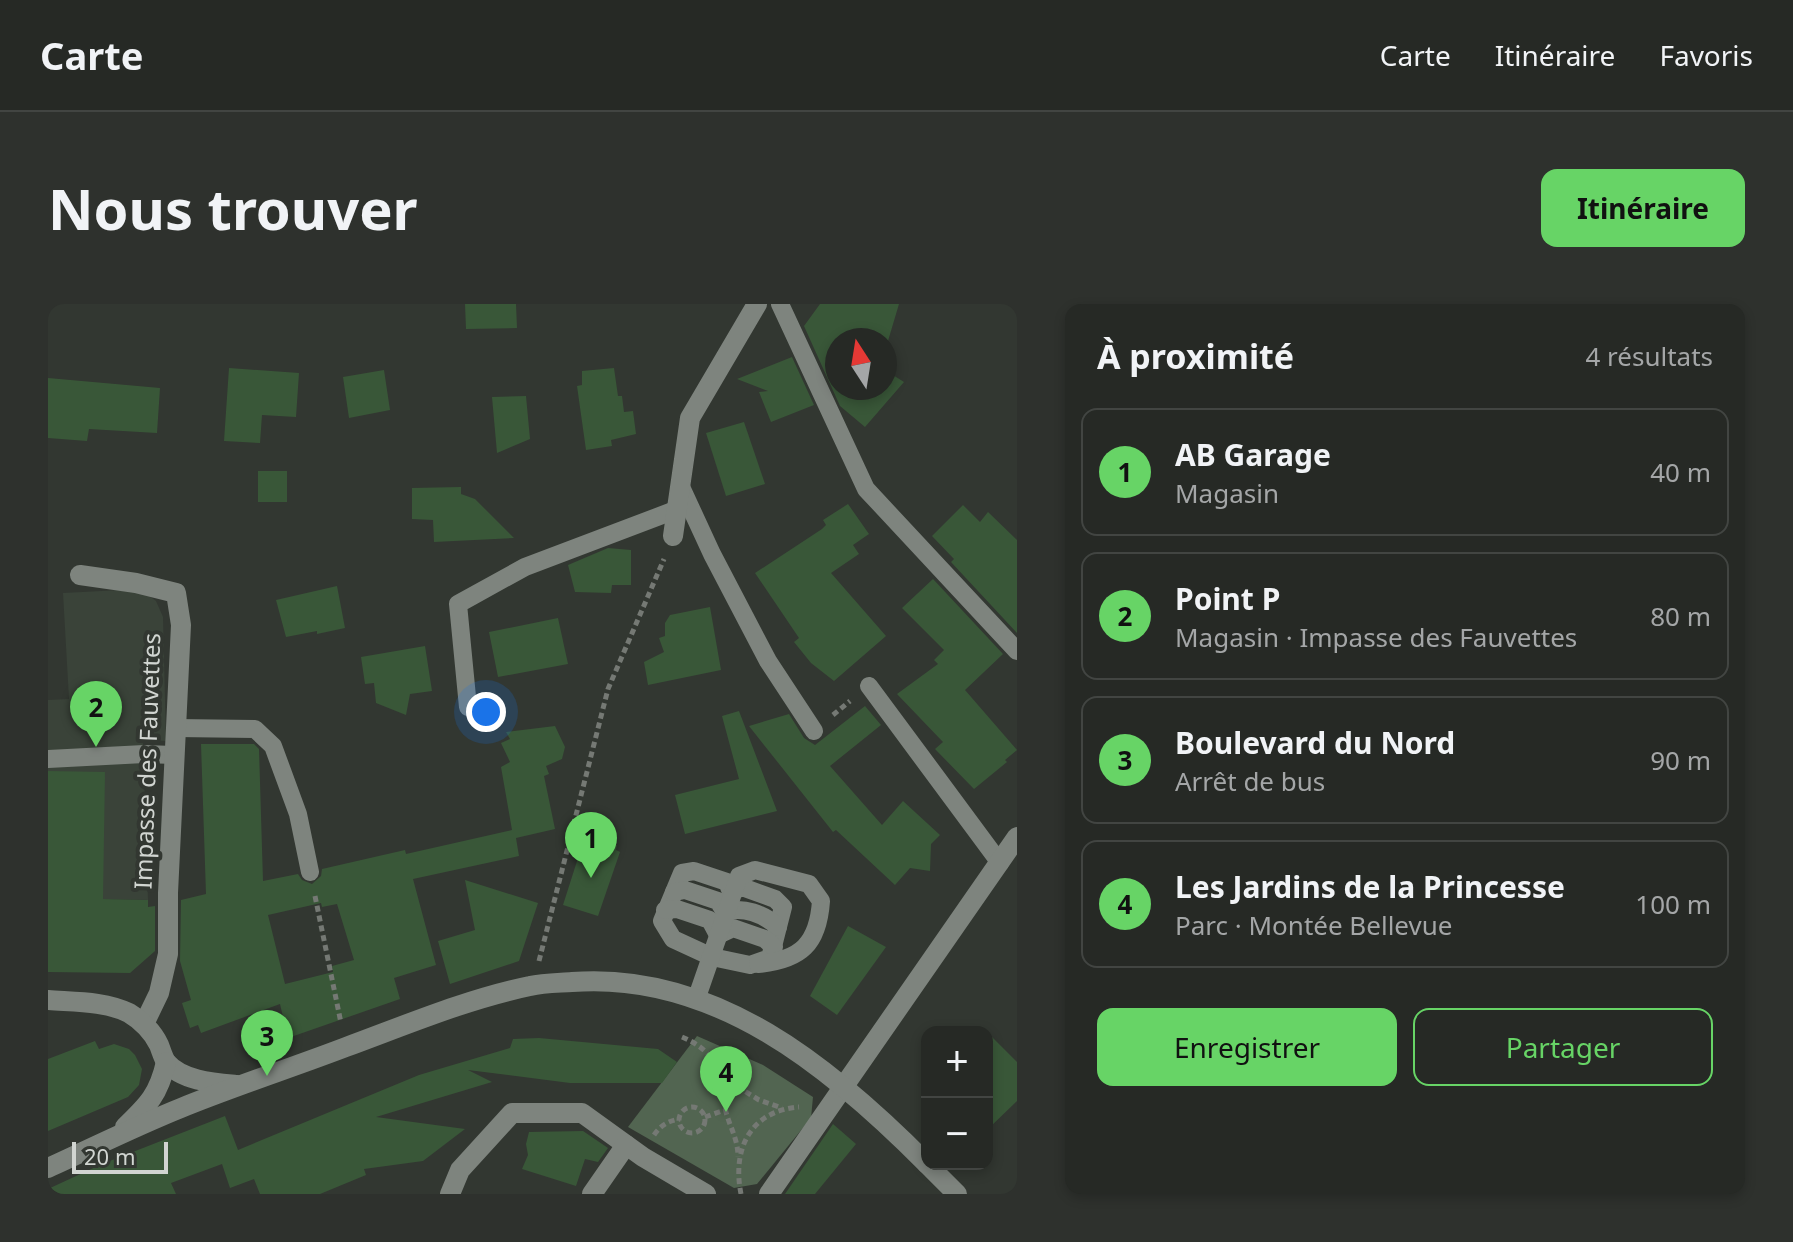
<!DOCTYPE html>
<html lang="fr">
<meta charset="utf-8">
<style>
:root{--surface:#262925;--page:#2e312d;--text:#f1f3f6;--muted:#a4a6a7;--line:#424542;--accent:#67d466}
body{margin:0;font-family:"Noto Sans",sans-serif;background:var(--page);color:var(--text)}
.controls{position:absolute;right:24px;bottom:24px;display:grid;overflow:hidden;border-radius:16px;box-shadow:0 4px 12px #0003}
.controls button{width:72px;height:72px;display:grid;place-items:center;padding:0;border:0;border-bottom:2px solid var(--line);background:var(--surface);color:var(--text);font:40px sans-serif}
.compass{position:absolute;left:777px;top:24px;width:72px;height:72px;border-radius:50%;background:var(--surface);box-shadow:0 4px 12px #0003;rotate:348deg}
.scale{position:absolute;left:24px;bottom:20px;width:96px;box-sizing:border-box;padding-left:8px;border:4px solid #d1d5d1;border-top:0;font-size:22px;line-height:28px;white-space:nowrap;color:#d1d5d1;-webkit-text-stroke:6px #323731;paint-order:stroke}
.you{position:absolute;left:438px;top:408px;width:28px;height:28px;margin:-20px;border:6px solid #fff;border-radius:50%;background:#1a73e8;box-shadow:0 0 0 12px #1a73e833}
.badge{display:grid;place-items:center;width:52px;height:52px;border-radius:50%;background:var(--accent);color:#111;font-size:26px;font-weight:700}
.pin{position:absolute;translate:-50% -66px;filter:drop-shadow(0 2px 4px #0008)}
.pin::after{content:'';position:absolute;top:42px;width:28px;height:24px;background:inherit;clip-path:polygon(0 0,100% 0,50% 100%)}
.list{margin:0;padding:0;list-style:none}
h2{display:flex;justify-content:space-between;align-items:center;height:104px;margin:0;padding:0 32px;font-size:34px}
h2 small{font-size:26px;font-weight:400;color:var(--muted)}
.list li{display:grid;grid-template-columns:52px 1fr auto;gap:24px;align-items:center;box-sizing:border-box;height:128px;margin:0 16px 16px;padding:0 16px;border:2px solid var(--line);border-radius:16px}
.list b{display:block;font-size:30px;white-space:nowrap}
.list p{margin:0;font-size:26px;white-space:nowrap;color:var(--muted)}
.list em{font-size:26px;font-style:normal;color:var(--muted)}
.actions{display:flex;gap:16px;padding:24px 32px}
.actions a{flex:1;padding:18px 0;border:2px solid var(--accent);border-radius:16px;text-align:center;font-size:28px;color:var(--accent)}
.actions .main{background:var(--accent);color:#111}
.map{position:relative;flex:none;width:969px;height:890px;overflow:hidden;border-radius:16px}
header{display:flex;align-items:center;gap:48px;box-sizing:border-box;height:112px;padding:0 40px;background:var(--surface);border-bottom:2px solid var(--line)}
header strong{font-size:38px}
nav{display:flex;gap:44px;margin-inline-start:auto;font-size:28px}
.intro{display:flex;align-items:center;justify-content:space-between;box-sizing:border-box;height:192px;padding:0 48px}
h1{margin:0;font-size:56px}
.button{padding:20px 36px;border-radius:16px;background:var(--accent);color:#111;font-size:28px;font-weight:700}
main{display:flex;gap:48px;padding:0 48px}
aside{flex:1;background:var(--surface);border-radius:16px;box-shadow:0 4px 12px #0003}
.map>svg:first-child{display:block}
.built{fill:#3a4339}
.green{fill:#526551}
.building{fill:#395738;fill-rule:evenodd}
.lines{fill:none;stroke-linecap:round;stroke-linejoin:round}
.path{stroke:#757974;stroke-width:5;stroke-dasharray:6 4;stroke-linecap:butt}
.service{stroke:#7e847e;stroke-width:18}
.minor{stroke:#7e847e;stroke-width:20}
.tertiary{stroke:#7e847e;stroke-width:20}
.labels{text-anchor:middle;stroke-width:8;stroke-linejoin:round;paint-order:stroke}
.street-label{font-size:24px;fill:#d1d5d1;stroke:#323731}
</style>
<header>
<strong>Carte</strong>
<nav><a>Carte</a><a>Itinéraire</a><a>Favoris</a></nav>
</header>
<div class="intro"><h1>Nous trouver</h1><a class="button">Itinéraire</a></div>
<main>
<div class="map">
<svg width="969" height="890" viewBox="0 0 969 890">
<rect width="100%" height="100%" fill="#323731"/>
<polygon class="built" points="92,285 108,297 115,313 118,437 95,436 100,596 55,595 55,584 0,583 0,396 21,395 15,289"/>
<polygon class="green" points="649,732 715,761 765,793 763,814 709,880 686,884 580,823"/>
<g class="building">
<polygon points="417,0 468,0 469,24 418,25"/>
<polygon points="772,0 851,0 837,47 837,36 789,36 789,84 837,84 837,66 856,78 817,123 792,102 756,22"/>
<polygon points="744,53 766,101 723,118 711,88 720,87 689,75"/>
<polygon points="181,64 251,69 248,113 214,111 212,139 176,137"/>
<polygon points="566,64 570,92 574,92 576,108 585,107 588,130 563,136 564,142 538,146 529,82 534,81 534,67"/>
<polygon points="336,66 342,106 301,114 295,73"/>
<polygon points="0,74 112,84 109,129 41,125 39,137 0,134"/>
<polygon points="478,92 482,135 449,149 444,93"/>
<polygon points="696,118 717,180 678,192 658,129"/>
<rect x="210" y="167" width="29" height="31"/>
<polygon points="413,183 413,190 427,195 466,234 386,238 385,216 364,215 364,184"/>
<polygon points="800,200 821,230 805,241 811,250 783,269 838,332 786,377 763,359 746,338 751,334 707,269 774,225 778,221 775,216"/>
<polygon points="915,201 932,218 940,208 969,236 969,329 903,258 906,255 884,232"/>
<polygon points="560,244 583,246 583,281 564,281 563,289 527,288 520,261"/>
<polygon points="885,275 955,350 917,386 969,446 957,456 959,458 926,485 887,445 895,438 849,390 890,360 886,356 896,346 854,304"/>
<polygon points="289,282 297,324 269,330 269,327 238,333 228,296"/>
<polygon points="662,303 673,366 600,381 596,358 616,348 611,334 617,332 617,319 622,311"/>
<polygon points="510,314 520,360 450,373 441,328"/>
<polygon points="377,342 384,387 362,390 358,411 328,399 326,379 317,380 313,353"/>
<polygon points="817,402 833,421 782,462 834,521 855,497 892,531 883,540 882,567 862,564 847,581 788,526 785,528 701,422 741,410 756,434 767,441"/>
<polygon points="691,407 729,507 637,530 627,491 691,475 674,412"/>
<path d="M507,422L517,443L514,455L498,462L501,470L496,472L507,525L468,534L471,552L365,575L388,661L346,674L352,695L240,734L232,700L153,729L150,721L142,724L134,699L143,696L132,657L133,596L158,590L153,440H206L211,445L215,577L250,570L254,576L264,580L273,572L274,565L357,546L358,550L464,526L453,463L462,458L453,439L462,435L458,428ZM273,599L274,603L289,600L306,656L284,662L285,668L237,680L220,611Z"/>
<polygon points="0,467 57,468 55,595 100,596 100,603 107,602 107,647 82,669 0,668"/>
<polygon points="537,532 569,541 568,546 572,548 550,612 515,601"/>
<polygon points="417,576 490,599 471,657 402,680 390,637 427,626"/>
<polygon points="800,622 838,643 789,711 762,692"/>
<polygon points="939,728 969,758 969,797 939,826"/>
<polygon points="491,734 610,745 629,758 614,779 522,779 420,766 444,778 328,813 417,825 375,857 316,865 318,871 272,890 212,890 206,875 182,884 174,860 123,879 128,890 0,890 0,885 54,860 177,812 190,846 371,771 462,744 465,735"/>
<polygon points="47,737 51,745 66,740 81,745 87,751 94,765 91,781 80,793 0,827 0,755"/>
<polygon points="785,820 808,840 767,890 737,890"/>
<polygon points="535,827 560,844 550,858 537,855 528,882 474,865 480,851 478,840 481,828"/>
</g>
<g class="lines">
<g class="path">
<polyline points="785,411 802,397"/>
<polyline points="267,592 293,719"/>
<polyline points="491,657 560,385 616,255"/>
<path d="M634,733C656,742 669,756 675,779C677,787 676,796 677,804C681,822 690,834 690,853"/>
<polyline points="672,772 711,796 734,804"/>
<circle cx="644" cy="816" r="13"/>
<polyline points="657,813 677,806"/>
<path d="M606,831C613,821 620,817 632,815"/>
<path d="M693,890C684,845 702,807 751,803"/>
</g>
<g class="service">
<polyline points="732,0 818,185 969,347"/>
<polyline points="634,185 664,250 720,357 766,427"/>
<polyline points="821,382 952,559"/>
<polyline points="420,403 410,300 477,263 630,205"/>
<polyline points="128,424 207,425 225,442 250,510 262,568"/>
<polyline points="0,455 96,450 126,451"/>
<polygon points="646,567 679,578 683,588 694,583 727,595 735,603 722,654 702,661 664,653 625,635 614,617 634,569"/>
<path d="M626,588L637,586L670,597L677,608C695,602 716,610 730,623"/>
<polyline points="617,606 629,605 662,616 670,631 685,624 717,635 726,643"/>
<path d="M649,693L691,572L707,566L761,580L773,597C770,640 753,656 710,660"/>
</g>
<g class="minor">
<polyline points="625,232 642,114 709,0"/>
<polyline points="32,271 88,279 128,289 133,321 120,589 120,650 111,689 96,720"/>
<polyline points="402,890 412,866 464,809 534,809 595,853 658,890"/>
<polyline points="544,890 578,841"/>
<polyline points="721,890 969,533"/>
</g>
<g class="tertiary">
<path d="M0,696C26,698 57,697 81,709C93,716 105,728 111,741C113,746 115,753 118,758C134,777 166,779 189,781"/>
<path d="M77,823C100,801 111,790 118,758"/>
<polyline points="879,860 909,890"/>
<path d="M0,864C44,844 88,822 133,804C187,782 243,764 298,743C358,721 419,695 482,682C495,679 510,679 524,678C667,667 784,764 879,860"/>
</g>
</g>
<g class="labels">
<g class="street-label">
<text transform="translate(100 457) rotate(-88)" y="8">Impasse des Fauvettes</text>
</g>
</g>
</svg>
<div class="controls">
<button>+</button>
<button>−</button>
</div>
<svg class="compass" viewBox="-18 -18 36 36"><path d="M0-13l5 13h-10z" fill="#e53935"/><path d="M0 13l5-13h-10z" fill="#a4a6a7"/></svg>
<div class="scale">20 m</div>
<div class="you"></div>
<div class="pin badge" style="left:543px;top:574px">1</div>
<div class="pin badge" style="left:48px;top:443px">2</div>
<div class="pin badge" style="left:219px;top:772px">3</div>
<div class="pin badge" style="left:678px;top:808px">4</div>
</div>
<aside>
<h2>À proximité<small>4 résultats</small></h2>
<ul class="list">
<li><span class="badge">1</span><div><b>AB Garage</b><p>Magasin</p></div><em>40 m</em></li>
<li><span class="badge">2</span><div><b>Point P</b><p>Magasin · Impasse des Fauvettes</p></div><em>80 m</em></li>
<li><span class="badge">3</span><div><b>Boulevard du Nord</b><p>Arrêt de bus</p></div><em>90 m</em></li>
<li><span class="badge">4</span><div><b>Les Jardins de la Princesse</b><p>Parc · Montée Bellevue</p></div><em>100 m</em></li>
</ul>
<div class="actions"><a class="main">Enregistrer</a><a>Partager</a></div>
</aside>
</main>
